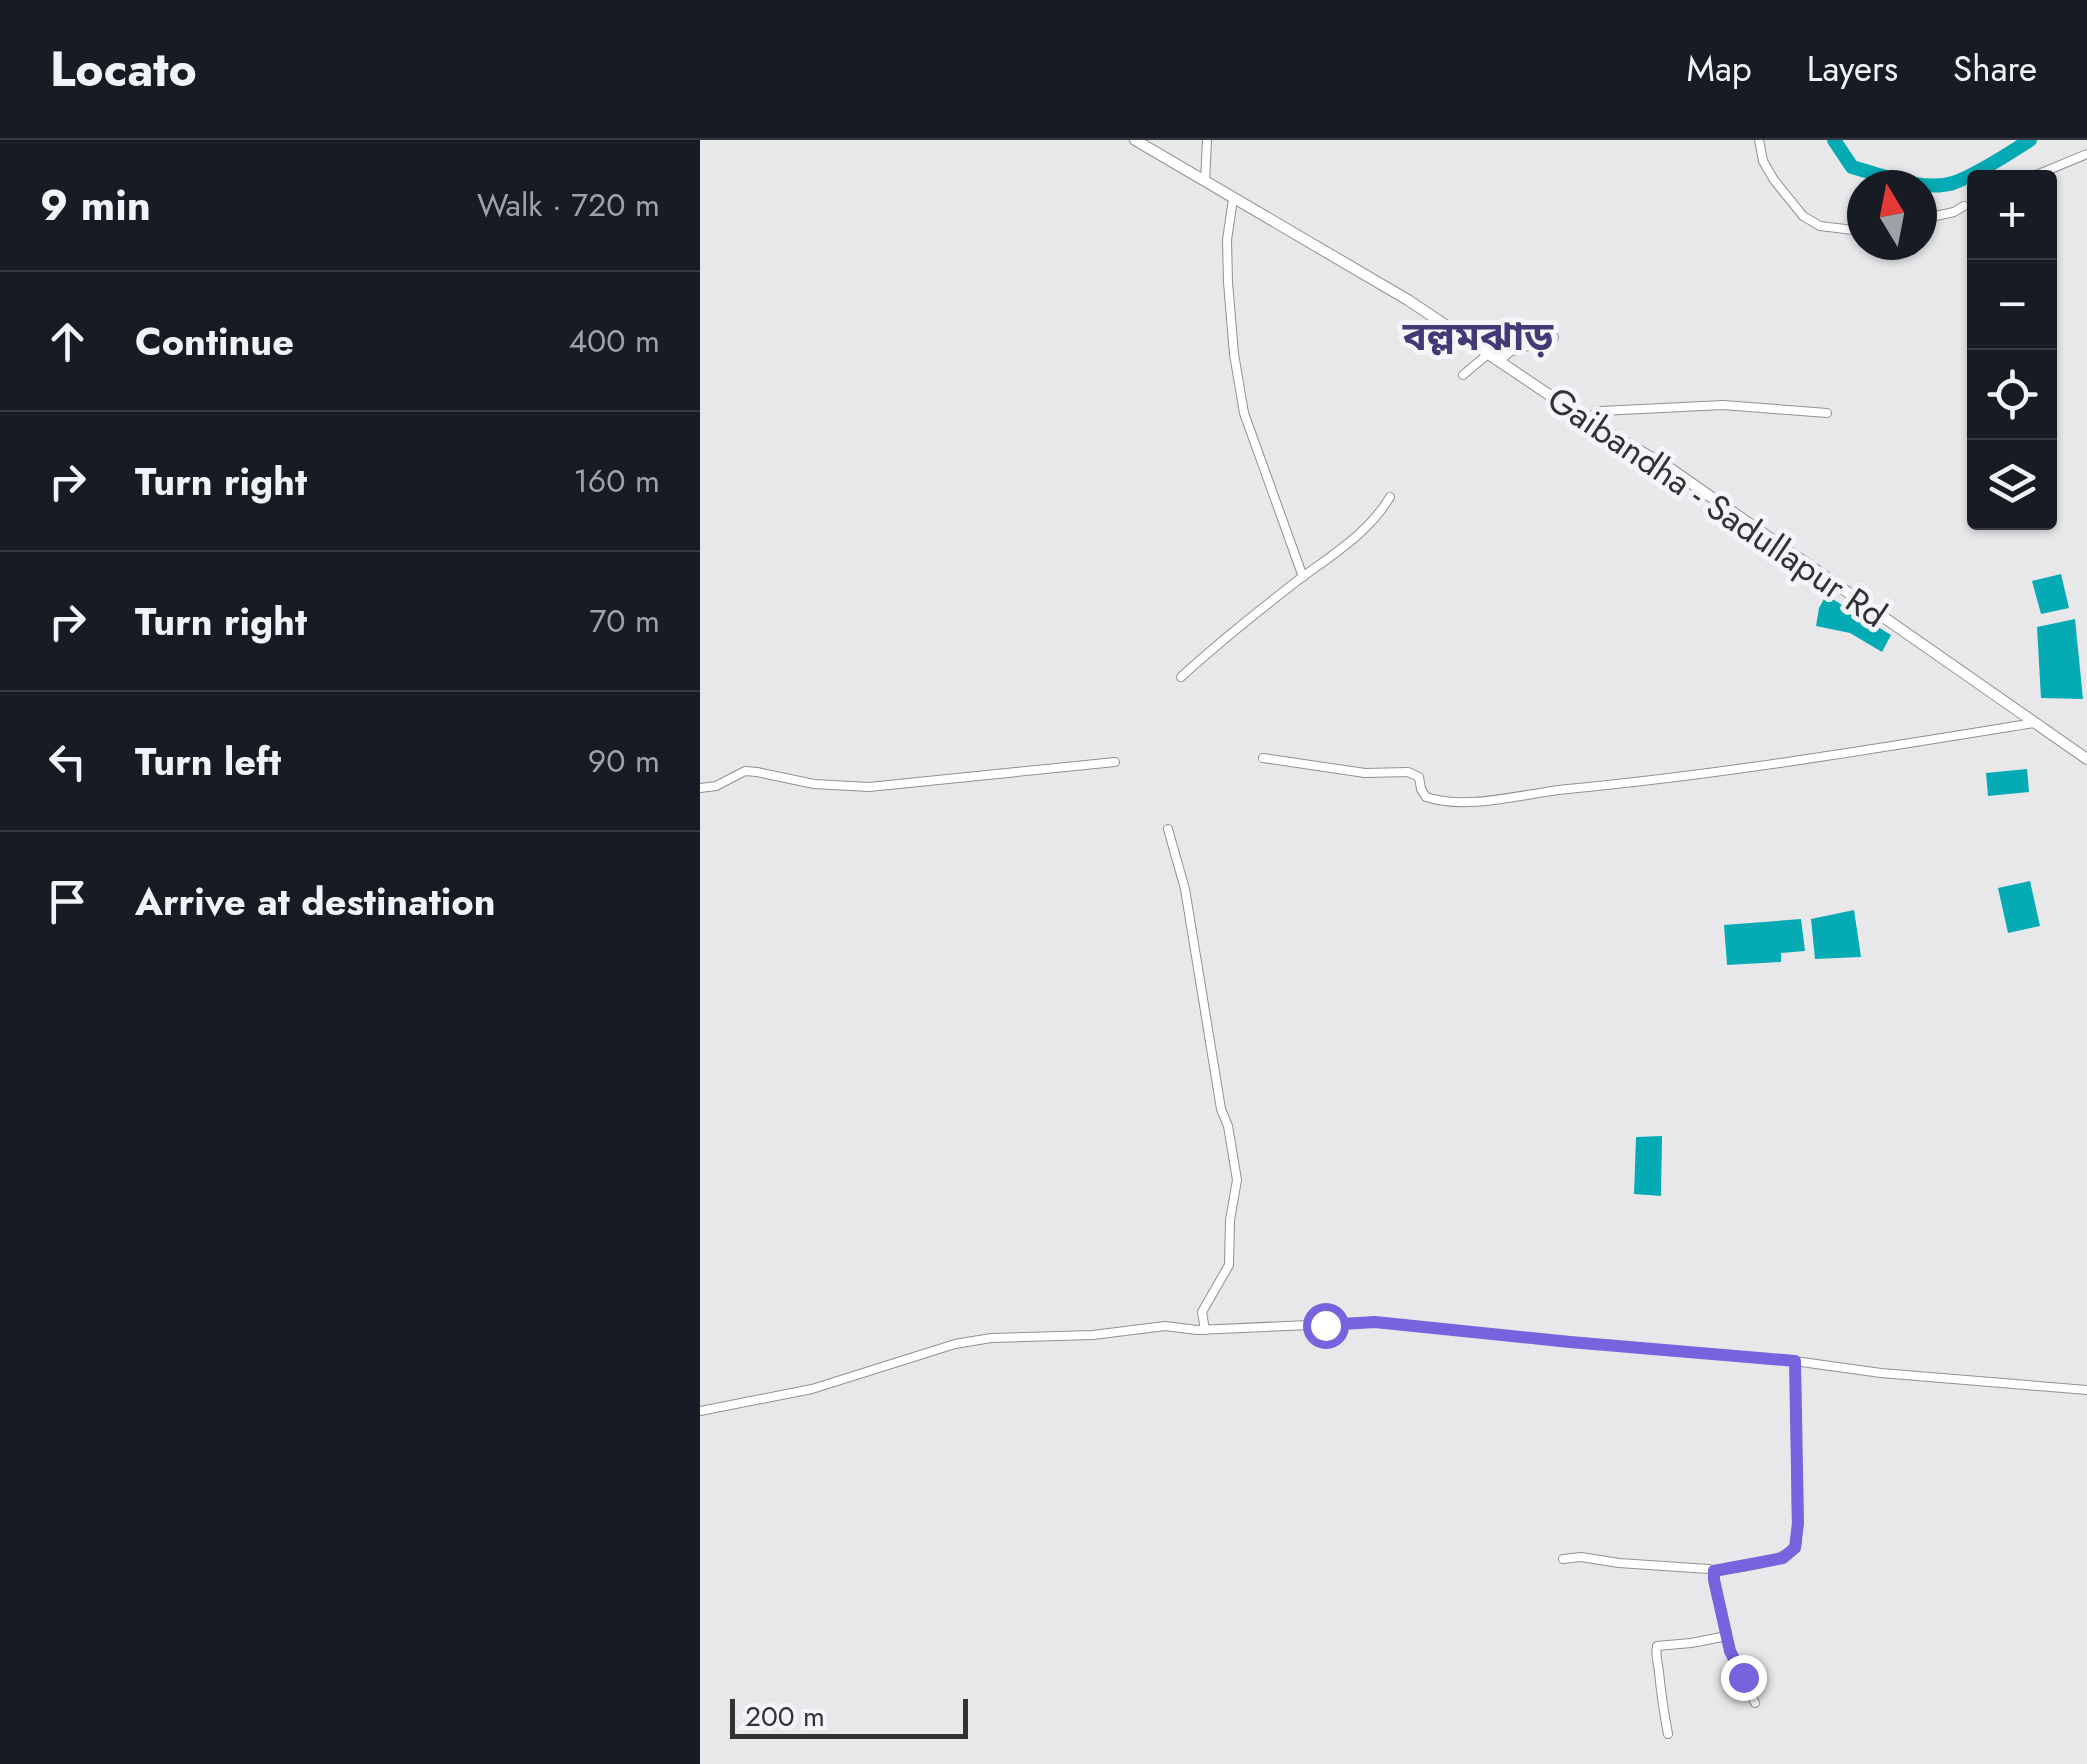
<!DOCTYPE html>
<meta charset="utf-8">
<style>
:root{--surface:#171b24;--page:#242831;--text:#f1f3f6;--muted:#9ea1a6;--line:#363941}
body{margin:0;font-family:Jost,"Noto Sans Bengali",sans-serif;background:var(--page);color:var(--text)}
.controls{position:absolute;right:30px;top:30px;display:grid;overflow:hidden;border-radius:10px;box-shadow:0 2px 8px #0004}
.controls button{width:90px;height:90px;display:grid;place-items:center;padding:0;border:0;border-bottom:2px solid var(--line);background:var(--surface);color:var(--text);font:50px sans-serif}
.compass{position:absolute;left:1147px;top:30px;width:90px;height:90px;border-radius:50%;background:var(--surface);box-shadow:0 2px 8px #0004;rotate:350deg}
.scale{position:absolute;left:30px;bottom:25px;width:238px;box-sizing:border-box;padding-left:10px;border:5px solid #323234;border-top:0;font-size:28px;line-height:35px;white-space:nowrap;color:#323234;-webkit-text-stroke:8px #f5f5f9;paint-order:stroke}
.stop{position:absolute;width:30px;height:30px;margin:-22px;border:8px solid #7663de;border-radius:50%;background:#fff}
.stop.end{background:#7663de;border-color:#fff;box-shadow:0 2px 10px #0008}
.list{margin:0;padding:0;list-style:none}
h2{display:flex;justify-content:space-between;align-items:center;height:130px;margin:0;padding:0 40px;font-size:42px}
h2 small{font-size:32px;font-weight:400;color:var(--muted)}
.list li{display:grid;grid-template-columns:65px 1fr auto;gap:30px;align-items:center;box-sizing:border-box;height:140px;padding:0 40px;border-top:2px solid var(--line)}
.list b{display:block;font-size:38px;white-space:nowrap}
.list em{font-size:32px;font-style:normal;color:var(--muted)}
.icon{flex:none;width:55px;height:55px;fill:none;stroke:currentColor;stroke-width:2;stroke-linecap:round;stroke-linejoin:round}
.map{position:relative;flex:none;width:1387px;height:1624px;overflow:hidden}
header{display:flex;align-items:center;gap:60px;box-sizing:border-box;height:140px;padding:0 50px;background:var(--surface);border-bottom:2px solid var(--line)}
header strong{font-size:48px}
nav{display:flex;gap:55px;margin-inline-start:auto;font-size:35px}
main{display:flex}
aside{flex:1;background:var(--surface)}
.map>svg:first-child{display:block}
.water{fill:#05abb4}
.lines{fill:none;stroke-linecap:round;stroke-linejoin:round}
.river{stroke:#05abb4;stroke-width:14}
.minor-casing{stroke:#919194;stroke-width:10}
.secondary-casing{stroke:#919194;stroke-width:12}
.minor{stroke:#fff;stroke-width:8}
.secondary{stroke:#fff;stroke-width:10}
.route{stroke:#7663de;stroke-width:12}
.labels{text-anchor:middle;stroke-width:10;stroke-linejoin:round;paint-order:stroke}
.street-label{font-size:35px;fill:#323234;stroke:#f5f5f9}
.quarter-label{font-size:40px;font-weight:bold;fill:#423a77;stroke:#f5f5f9}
</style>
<header>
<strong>Locato</strong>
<nav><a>Map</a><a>Layers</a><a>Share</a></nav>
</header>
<main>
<aside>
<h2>9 min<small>Walk · 720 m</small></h2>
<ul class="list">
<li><svg class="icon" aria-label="ahead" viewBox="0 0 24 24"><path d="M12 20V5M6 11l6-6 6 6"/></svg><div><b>Continue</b></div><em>400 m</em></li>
<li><svg class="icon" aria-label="right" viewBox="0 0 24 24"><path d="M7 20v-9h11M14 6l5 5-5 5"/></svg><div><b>Turn right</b></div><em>160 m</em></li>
<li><svg class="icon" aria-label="right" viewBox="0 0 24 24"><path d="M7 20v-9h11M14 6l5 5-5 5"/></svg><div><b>Turn right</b></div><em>70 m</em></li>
<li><svg class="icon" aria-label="left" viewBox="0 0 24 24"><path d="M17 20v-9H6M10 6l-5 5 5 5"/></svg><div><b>Turn left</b></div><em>90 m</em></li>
<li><svg class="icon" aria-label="arrive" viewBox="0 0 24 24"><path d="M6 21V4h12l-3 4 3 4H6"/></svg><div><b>Arrive at destination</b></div></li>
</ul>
</aside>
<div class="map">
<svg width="1387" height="1624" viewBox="0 0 1387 1624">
<rect width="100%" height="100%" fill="#e8e8eb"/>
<g class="water">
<polygon points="1361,434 1369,468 1341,474 1332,441"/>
<polygon points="1126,455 1191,495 1182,512 1150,493 1116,486 1119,468"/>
<polygon points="1375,479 1383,559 1341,558 1337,487"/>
<polygon points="1327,629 1329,652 1288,656 1286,633"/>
<polygon points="1330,741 1340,786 1308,793 1298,748"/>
<polygon points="1154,770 1161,817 1115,819 1111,779"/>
<polygon points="1101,779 1105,811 1081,813 1081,822 1027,825 1024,785"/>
<polygon points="962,996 961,1056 934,1054 936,997"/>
</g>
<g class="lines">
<path class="river" d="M1134,0L1152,27C1182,35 1223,52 1253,43C1275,36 1310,13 1330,0"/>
<defs>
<g id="minor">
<polyline points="1059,0 1063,21 1074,40 1103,76 1120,86 1162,91"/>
<polyline points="1329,38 1387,14"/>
<polyline points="505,41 507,0"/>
<polyline points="533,59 527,100 528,142 534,214 544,273 603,437"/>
<polyline points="1222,79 1254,72 1264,66"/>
<polyline points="799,221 810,212 854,197"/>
<polyline points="763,235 788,214"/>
<polyline points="885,279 901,271 1023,265 1127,273"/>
<path d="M481,537C518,503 557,472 597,441C630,416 668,394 690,357"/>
<path d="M563,618L665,633L708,632L719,637L721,649L726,657C768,671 825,653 868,649C1025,634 1180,608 1334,583"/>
<polyline points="0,648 16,646 45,631 57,632 114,644 169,647 415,622"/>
<polyline points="468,689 485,749 521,969 528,986 537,1040 530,1080 529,1125 502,1172 505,1190"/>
<polyline points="0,1271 112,1249 255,1204 291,1198 393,1195 465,1186 497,1190 675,1182 870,1202 1087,1220 1181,1233 1387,1250"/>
<path d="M863,1419L881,1417L919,1423L1009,1429L1014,1431C1039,1426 1085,1426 1097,1402L1095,1221"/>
<polyline points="1014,1431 1014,1440 1030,1511 1055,1563"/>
<path d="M968,1594C964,1573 961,1553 959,1532C958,1522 955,1516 957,1506L991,1503L1027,1496"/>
</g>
<polyline id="secondary" points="435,0 708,160 885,279 971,329 1387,619"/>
</defs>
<use href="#minor" class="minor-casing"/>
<use href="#secondary" class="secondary-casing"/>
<use href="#minor" class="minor"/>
<use href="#secondary" class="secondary"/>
</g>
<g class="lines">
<polyline class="route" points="625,1185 675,1182 870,1202 1095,1221 1098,1383 1095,1408 1083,1418 1014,1431 1014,1440 1030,1511 1043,1537"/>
</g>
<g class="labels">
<g class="street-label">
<text transform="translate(1017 367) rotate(34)" y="12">Gaibandha - Sadullapur Rd</text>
</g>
<g class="quarter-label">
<text x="778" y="210">বল্লমঝাড়</text>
</g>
</g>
</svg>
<div class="controls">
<button>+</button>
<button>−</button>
<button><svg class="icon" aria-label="locate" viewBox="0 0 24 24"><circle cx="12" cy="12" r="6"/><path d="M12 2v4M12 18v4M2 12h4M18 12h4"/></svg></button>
<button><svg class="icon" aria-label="layers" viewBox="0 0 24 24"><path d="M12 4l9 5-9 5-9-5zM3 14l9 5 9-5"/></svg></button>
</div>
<svg class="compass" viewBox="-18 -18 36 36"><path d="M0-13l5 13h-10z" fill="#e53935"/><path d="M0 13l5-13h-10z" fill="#9ea1a6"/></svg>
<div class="scale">200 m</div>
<div class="stop" style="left:625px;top:1185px"></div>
<div class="stop end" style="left:1043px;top:1537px"></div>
</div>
</main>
